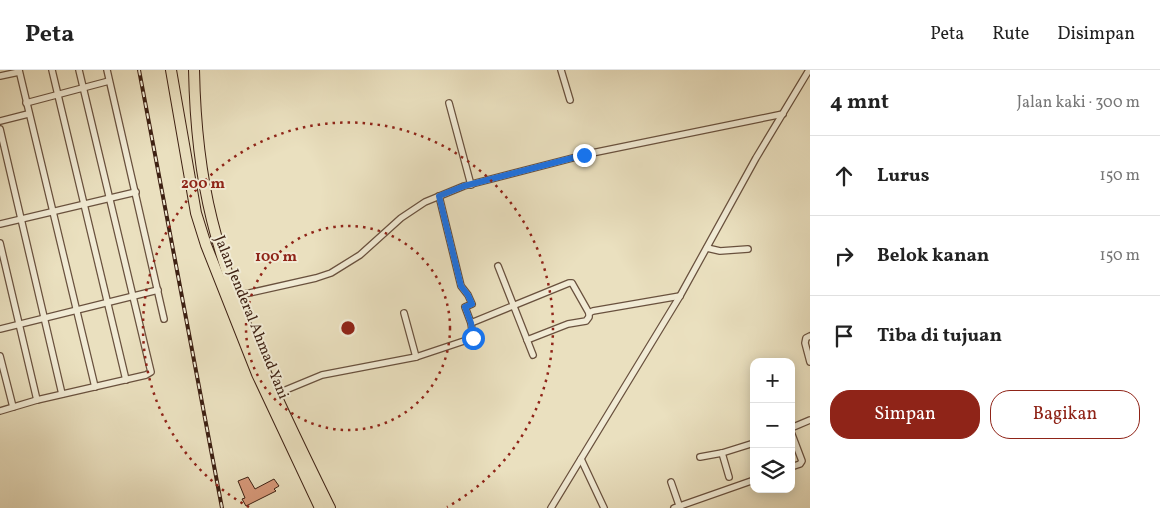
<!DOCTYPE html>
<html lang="id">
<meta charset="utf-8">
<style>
:root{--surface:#fff;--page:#f6f6f6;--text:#222;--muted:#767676;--line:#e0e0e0;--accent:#8f2418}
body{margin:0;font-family:Vollkorn,serif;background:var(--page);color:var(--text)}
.controls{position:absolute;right:15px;bottom:15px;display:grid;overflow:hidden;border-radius:10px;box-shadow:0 2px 12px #0003}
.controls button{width:45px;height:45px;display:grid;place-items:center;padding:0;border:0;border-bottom:1px solid var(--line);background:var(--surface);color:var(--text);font:25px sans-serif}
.stop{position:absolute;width:15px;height:15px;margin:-11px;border:4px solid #1a73e8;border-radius:50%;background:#fff}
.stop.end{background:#1a73e8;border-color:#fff;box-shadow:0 1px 5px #0008}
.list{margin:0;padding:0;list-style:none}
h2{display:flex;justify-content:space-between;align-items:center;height:65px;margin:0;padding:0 20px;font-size:21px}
h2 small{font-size:16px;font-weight:400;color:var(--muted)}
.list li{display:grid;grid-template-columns:32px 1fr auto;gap:15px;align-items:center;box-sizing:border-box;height:80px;padding:0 20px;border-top:1px solid var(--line)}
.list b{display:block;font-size:19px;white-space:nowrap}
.list em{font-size:16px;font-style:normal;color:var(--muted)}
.actions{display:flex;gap:10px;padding:15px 20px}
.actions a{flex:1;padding:11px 0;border:1px solid var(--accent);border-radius:20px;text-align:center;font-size:18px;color:var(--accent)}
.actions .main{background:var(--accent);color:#fff}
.icon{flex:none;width:28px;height:28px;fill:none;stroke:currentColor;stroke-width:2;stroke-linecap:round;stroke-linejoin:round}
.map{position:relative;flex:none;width:810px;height:438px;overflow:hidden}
header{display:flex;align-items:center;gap:30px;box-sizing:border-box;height:70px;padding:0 25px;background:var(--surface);border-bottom:1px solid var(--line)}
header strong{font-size:24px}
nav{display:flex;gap:28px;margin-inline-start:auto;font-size:18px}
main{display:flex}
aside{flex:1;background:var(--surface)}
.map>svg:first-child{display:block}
.building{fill:#d7997a;stroke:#3e2113}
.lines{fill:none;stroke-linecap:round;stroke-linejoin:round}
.minor-casing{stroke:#69513e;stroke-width:8}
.trunk-casing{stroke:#3e2113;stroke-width:12}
.minor{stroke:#f1ebd5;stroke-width:5.5}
.trunk{stroke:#eae0bf;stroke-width:10}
.rail-casing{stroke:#3e2113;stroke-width:4}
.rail{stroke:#f1ebd5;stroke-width:2;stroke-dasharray:5.5;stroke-linecap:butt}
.route{stroke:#1a73e8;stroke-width:6}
.ring{fill:none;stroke:#8f2418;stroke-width:2.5;stroke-dasharray:2.5 5}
.labels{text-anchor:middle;stroke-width:4;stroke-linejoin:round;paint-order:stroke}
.street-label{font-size:15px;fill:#3e2113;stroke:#f1ebd5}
.centre{fill:#8f2418;stroke:#f1ebd5;stroke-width:2.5}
.ring-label{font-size:15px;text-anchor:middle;font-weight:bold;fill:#8f2418;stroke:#f1ebd5;stroke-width:4;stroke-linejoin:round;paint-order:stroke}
</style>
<header>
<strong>Peta</strong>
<nav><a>Peta</a><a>Rute</a><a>Disimpan</a></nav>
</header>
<main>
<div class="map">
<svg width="810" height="438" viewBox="0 0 810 438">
<rect width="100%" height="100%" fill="#eae0bf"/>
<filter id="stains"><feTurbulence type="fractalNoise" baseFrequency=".004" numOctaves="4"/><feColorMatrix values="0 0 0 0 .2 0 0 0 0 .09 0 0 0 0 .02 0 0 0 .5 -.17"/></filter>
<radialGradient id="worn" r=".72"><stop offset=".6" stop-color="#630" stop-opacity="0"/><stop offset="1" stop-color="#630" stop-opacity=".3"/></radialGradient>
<polygon class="building" points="248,407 255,419 274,409 279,416 274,419 276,421 246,436 242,429 245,428 238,411"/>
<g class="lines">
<defs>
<g id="minor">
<polyline points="19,0 95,317"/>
<polyline points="52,0 126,310"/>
<polyline points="107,0 164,249"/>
<polyline points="561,0 570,30"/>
<polyline points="0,6 19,2"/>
<polyline points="26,33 109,11"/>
<polyline points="449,33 471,115"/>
<polyline points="0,51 28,44"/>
<polyline points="0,59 62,324"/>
<polyline points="0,154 136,122"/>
<polyline points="0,173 37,330"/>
<polyline points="707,178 720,181 748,179"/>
<polyline points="498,196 533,285"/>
<polyline points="236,226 316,208 331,203 360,185 401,148 425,132 464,116 592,83 783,44"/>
<polyline points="404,243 416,287"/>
<polyline points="471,253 569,213 572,213 589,243"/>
<polyline points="0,259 158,220"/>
<polyline points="810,266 806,268 805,273 810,292"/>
<polyline points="527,270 568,254 586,251 589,247 589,243 593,241 680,226"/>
<polyline points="0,286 13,337"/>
<polyline points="276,324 322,305 416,287 473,268 471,253 465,237 472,234 468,225 461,216 439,126"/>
<polyline points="0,341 37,330 146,305 151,302 79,0"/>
<polyline points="791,358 810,350"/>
<polyline points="791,362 802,391 800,394 791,397"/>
<polyline points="722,383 729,407"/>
<polyline points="700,387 722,383 754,373"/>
<polyline points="581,389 604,438"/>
<polyline points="671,412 680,438"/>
<polyline points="551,438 680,226 756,88 809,0"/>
<polyline points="674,438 754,410"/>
</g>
<g id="trunk">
<polyline points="171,0 196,143 206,175 257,304 320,438"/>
<path d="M194,0C195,50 200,102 212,150C237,251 285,346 330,438"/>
</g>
</defs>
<use href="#minor" class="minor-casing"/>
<use href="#trunk" class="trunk-casing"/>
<use href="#minor" class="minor"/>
<use href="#trunk" class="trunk"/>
<defs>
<polyline id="rail" points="139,0 222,438"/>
</defs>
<use href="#rail" class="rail-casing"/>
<use href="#rail" class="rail"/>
</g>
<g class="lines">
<polyline class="route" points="473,268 471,253 465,237 472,234 468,225 461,216 439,126 464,116 584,85"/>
</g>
<g class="ring">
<circle cx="348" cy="258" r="102"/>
<path d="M249 437A205 205 0 1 1 447 437"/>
</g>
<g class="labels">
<g class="street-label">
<text transform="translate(252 247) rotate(68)" y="5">Jalan Jenderal Ahmad Yani</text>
</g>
</g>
<circle cx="348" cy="258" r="8" class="centre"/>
<g class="ring-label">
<text x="203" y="118">200 m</text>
<text x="276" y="191">100 m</text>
</g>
<rect width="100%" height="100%" filter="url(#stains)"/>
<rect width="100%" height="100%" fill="url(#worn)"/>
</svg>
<div class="controls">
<button>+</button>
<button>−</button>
<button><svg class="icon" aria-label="layers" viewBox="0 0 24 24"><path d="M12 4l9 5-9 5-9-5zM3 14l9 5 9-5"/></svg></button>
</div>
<div class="stop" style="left:473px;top:268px"></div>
<div class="stop end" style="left:584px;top:85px"></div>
</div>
<aside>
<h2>4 mnt<small>Jalan kaki · 300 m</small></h2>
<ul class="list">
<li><svg class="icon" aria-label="ahead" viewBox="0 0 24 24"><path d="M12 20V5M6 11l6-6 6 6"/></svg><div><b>Lurus</b></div><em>150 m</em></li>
<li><svg class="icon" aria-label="right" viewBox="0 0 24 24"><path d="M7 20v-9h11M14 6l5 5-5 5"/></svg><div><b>Belok kanan</b></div><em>150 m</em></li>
<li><svg class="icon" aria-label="arrive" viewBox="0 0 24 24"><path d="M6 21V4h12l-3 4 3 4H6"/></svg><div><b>Tiba di tujuan</b></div></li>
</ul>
<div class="actions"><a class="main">Simpan</a><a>Bagikan</a></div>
</aside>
</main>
